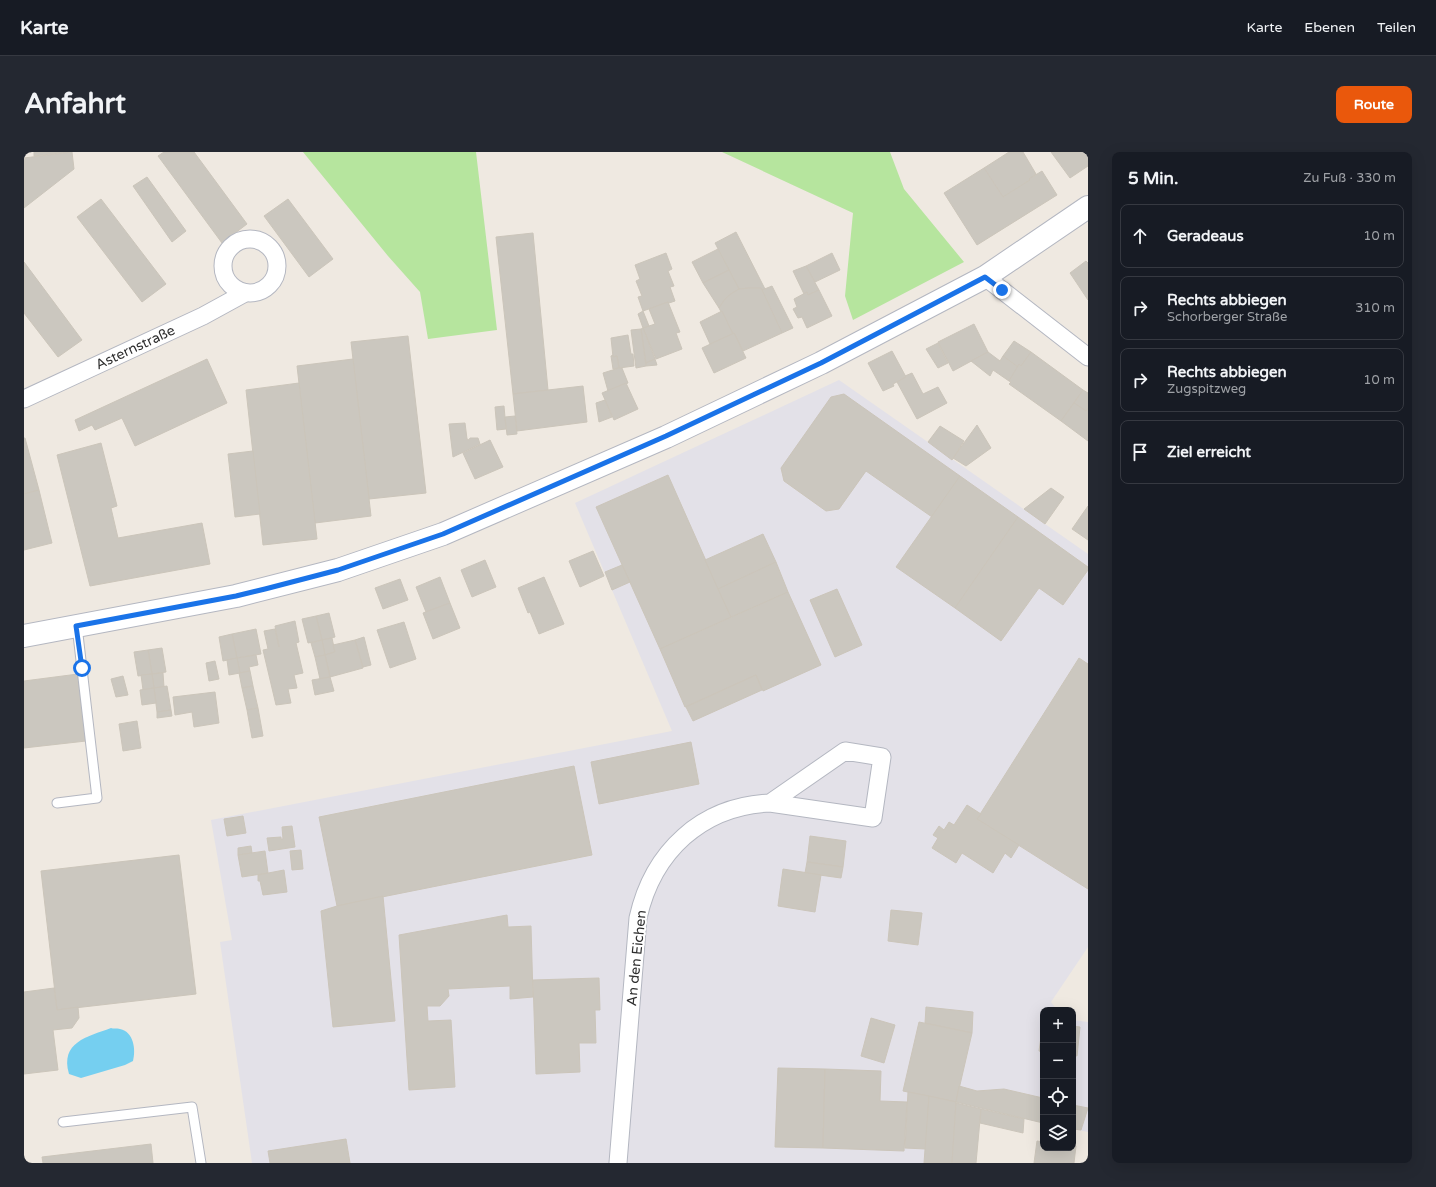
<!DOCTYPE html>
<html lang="de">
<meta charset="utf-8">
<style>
:root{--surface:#171b24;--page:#242831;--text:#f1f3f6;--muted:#9ea1a6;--line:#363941;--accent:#ea580c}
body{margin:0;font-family:"Varela Round",sans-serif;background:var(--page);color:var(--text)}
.controls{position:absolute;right:12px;bottom:12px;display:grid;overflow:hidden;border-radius:8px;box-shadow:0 4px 16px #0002}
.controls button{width:36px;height:36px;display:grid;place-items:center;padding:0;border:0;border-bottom:1px solid var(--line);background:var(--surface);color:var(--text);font:20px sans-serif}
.stop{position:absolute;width:12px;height:12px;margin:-9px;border:3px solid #1a73e8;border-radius:50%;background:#fff}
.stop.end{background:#1a73e8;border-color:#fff;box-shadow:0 1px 4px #0008}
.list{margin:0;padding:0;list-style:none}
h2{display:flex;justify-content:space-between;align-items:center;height:52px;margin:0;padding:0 16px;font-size:17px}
h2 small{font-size:13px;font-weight:400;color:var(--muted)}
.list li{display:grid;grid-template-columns:26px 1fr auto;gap:12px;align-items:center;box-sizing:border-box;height:64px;margin:0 8px 8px;padding:0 8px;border:1px solid var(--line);border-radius:8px}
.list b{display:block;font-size:15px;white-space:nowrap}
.list p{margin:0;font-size:13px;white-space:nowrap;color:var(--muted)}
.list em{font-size:13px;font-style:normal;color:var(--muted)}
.icon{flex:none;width:22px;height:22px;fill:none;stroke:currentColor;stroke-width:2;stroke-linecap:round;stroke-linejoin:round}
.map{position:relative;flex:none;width:1064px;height:1011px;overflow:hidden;border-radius:8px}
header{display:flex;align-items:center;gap:24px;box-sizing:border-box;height:56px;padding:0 20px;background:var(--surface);border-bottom:1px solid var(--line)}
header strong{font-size:19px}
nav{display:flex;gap:22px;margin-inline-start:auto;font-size:14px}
.intro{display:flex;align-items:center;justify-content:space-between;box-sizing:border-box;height:96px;padding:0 24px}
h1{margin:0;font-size:28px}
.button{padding:10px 18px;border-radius:8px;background:var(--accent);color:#fff;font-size:14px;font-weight:700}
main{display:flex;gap:24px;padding:0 24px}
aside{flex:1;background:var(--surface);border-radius:8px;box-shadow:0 4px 16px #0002}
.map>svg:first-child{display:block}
.industrial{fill:#e3e1e8}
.green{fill:#b6e59e}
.water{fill:#75cff0}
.building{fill:#cbc7bf;stroke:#cbc5ba}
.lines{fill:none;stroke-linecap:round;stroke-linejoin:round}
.lane-casing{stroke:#b4b7c1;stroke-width:11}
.street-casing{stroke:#b4b7c1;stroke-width:19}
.secondary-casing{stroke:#b4b7c1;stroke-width:24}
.lane{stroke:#fff;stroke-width:9}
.street{stroke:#fff;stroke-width:17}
.secondary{stroke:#fff;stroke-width:22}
.route{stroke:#1a73e8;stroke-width:5}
.labels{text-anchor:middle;stroke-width:4;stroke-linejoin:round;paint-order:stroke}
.street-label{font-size:14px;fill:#2e2e2e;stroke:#fff}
</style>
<header>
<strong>Karte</strong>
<nav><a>Karte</a><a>Ebenen</a><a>Teilen</a></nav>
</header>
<div class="intro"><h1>Anfahrt</h1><a class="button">Route</a></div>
<main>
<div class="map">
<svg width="1064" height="1011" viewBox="0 0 1064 1011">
<rect width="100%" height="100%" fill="#efe9e1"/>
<g class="industrial">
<polygon points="815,228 1064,402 1064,795 1027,850 1033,858 1019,858 1019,971 1000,967 999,981 956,971 952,1011 228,1011 196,790 208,788 187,668 648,579 551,351"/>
<polygon points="1049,868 1064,870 1064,980 1049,977"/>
</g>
<g class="green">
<polygon points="279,0 452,0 473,178 404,187 396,140 364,104"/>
<polygon points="698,0 866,0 880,37 940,110 829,168 821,144 829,61"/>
</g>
<path class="water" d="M87,876C89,877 93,876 96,877C110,880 112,898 109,909L101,913L57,926L45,922C36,890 63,885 87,876Z"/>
<g class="building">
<polygon points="10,0 44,0 10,4"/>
<polygon points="48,0 50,17 0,56 0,6"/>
<polygon points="140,0 170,0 223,72 198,91 134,4"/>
<polygon points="985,0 999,0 1012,22 1005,27 1006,28 979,45 960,16"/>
<polygon points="1027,0 1064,0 1064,14 1046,26"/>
<polygon points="960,16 979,45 1006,28 1005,27 1018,19 1033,43 953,93 920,41"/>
<polygon points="123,25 162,79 148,90 109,34"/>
<polygon points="77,47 142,132 118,150 53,65"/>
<polygon points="264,47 309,107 285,125 240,64"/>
<polygon points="712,80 741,137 738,138 737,136 726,136 715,137 691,91"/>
<polygon points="509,81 524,238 489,242 472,85"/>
<polygon points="694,97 705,118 679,131 668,110"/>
<polygon points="642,101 648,117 644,119 650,134 646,135 651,149 645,151 644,150 619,159 614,145 618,144 612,129 616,127 611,113"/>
<polygon points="808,101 816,118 791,130 782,114"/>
<polygon points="1062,109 1064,111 1064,148 1046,121"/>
<polygon points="0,110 58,188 34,205 0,161"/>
<polygon points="782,114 795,138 784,143 783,140 780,142 769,119"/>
<polygon points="705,118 715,137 707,142 701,147 695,156 679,131"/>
<polygon points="748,134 769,176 758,181 738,138"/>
<polygon points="726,136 737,136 738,138 758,181 719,199 710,181 709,182 695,156 701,147 707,142 715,137"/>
<polygon points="795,138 808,164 783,176 778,165 774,166 769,157 773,155 770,147 783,140 784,143"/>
<polygon points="644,150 656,180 652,181 658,197 632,207 619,176 631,172 625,157"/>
<polygon points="619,159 625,174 619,176 614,162"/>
<polygon points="698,159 709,182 686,192 676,170"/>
<polygon points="950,172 964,200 929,219 914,190"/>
<polygon points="619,176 631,207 622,211 617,177"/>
<polygon points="617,177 622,214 612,216 607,178"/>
<polygon points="710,181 722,206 690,221 678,196"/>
<polygon points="604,183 607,202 609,202 610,214 595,216 593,204 589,205 587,186"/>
<polygon points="384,184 402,341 345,347 327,190"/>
<polygon points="990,189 1007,200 997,214 995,212 994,215 979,204"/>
<polygon points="914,191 924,211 914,216 902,197"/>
<polygon points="868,199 882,225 869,232 870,234 859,239 844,211"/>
<polygon points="964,200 976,209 979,204 994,215 985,229 969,218 966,224 947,209"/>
<polygon points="1007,200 1059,238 1037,269 985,232 987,230 985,229 995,212 997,214"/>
<polygon points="589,203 589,205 593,204 595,216 589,217 587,204"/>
<polygon points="183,207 203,251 111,294 98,266 71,278 68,273 55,279 51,268"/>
<polygon points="329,207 347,364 291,371 273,214"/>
<polygon points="631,207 633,213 622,214 622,211"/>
<polygon points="595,216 598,216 604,231 584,239 579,221"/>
<polygon points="888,221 899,242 914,235 923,251 893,267 873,230 882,225 881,224"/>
<polygon points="275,231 293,387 239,393 222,238"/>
<polygon points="602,231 614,257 590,268 578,241"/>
<polygon points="559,234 563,270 493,279 489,242"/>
<polygon points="1059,238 1064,241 1064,256 1062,259 1050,251"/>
<polygon points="820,242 936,324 908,365 842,319 815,357 802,359 760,329 757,316 807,245"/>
<polygon points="581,248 588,265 575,270 572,251"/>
<polygon points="1050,251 1062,259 1064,256 1064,289 1037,269"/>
<polygon points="480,254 482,277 473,278 471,255"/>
<polygon points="491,264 493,282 483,283 481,265"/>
<polygon points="441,271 443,287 445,288 446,286 454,286 456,292 429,305 425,272"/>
<polygon points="953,273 967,296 942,314 929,306"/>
<polygon points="916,274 940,289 928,308 904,290"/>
<polygon points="0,286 1,286 15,338 0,342"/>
<polygon points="466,288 479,315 451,327 439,301"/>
<polygon points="77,291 93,354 87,356 94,386 178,371 186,412 66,434 33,303"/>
<polygon points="229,299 236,362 211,365 204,302"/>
<polygon points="644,323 707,465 636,497 572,355"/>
<polygon points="936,324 994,365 931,456 872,415"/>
<polygon points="1027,336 1040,345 1021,372 1000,357"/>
<polygon points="15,338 28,391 0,398 0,342"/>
<polygon points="1064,354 1064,388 1048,377"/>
<polygon points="994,365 1064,415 1064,418 1039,453 1015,436 977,489 931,456"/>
<polygon points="739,382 752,410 694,437 681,408"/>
<polygon points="569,399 580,424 556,435 545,409"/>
<polygon points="461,408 472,435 448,445 437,418"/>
<polygon points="752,410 764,440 707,465 694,437"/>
<polygon points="598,413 606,430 588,438 581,420"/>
<polygon points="416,425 426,451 402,460 392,435"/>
<polygon points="520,425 540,472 515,482 506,460 504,461 494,436"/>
<polygon points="376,427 384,448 359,457 351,436"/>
<polygon points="813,437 838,493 811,505 786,448"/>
<polygon points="764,440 797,513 739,539 732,523 661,555 636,497"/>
<polygon points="426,451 436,476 409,487 399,461"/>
<polygon points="305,461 311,485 298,488 292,464"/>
<polygon points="292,464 298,488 284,491 278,467"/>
<polygon points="271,469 275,490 272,491 279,521 270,523 273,536 264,537 267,551 252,553 239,498 244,497 240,479 251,477 255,495 251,474"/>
<polygon points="380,470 392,507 366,516 353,478"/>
<polygon points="232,477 237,502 213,506 208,482"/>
<polygon points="208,482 213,506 199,509 195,485"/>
<polygon points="340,485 347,513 339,515 331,488"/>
<polygon points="308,486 311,500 301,503 298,488"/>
<polygon points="298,488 301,503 291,505 287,491"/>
<polygon points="331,488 339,516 306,525 301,503 311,500 309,493"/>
<polygon points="138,496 142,520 128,522 124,498"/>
<polygon points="124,498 128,522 114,524 110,500"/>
<polygon points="232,503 234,513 225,515 226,519 216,521 213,506"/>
<polygon points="301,503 306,525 296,527 291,505"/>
<polygon points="213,506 216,521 205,523 203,508"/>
<polygon points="1055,506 1064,512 1064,737 953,667"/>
<polygon points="191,509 195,527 185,529 182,511"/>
<polygon points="226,519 229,534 218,536 215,521"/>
<polygon points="139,521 140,535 130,536 128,522"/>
<polygon points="54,522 62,589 0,596 0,529"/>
<polygon points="128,522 130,536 119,538 117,523"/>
<polygon points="732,523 738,538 669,569 662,555"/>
<polygon points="99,524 104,543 92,545 87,527"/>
<polygon points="306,525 310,539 291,543 288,528"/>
<polygon points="143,534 147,558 133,560 130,536"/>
<polygon points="229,534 234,556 223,558 218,536"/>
<polygon points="130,536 132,551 118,553 116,538"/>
<polygon points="191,540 195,571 170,575 168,560 151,563 149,545"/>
<polygon points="234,556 239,584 228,586 223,558"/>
<polygon points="147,558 148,564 133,566 133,560"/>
<polygon points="113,569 117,596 99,599 95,572"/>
<polygon points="667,590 675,632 575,652 567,610"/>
<polygon points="550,614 568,703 313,754 295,665"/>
<polygon points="943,653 957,662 953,667 995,693 987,706 981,701 969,721 938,701 932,711 908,696 914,686 909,683 915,674 920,678 925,670 930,673"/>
<polygon points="219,664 222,681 203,684 200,667"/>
<polygon points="268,674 271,695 245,699 243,686 257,685 257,687 259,687 258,675"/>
<polygon points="786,684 822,689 819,715 783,710"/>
<polygon points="227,694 228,701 214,703 214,696"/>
<polygon points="277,698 279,717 268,718 266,699"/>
<polygon points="241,699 244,721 218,725 214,703"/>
<polygon points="155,703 172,842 33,858 17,719"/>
<polygon points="783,710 819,715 817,726 781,721"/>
<polygon points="759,717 797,723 791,760 754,754"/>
<polygon points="260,718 263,740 239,743 236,729 234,729 234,723"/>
<polygon points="359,744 371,869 309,875 297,759 313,754"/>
<polygon points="867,758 898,761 894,793 864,789"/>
<polygon points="483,763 484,775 507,774 509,845 486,847 486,834 424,837 425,844 416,854 403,854 404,869 427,868 431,935 385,938 375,783"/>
<polygon points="575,826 576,858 571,858 572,891 555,891 556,920 512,922 509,828"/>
<polygon points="30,836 33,858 54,855 55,866 48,876 29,878 34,918 0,922 0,840"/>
<polygon points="902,855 949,860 948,881 901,871"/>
<polygon points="847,866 871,873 860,911 837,904"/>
<polygon points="895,870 948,881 932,950 879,939"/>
<polygon points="1019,871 1019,900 1015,899"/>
<polygon points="1049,874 1056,875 1053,904 1049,903"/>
<polygon points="754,916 801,917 799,996 751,995"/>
<polygon points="801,917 857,919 856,949 883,950 880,999 799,996"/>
<polygon points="935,934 953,939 980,937 1019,946 1019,971 932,950"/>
<polygon points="884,940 905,944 902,997 881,996"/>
<polygon points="905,944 932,950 928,1011 900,1011"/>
<polygon points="932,951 957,957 952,1011 928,1011"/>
<polygon points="1049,953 1064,956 1057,978 1049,977"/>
<polygon points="957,957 1000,967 999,981 956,971"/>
<polygon points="322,987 326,1011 246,1011 244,999"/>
<polygon points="1013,989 1019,990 1019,996 1049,996 1049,994 1052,994 1050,1011 1010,1011"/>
<polygon points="127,992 129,1011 19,1011 18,1005"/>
</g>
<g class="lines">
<defs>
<g id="lane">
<polyline points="33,651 73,646 53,474"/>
<polyline points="39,970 168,955 177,1011"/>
</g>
<g id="street">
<circle cx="226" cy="114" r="27"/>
<polyline points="961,125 1064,205"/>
<polyline points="0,247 179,164 221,141"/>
<path d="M594,1011L614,766C629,699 678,654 746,651L849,666L858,605L821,599L746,651"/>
</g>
<polyline id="secondary" points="0,484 212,444 314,418 419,382 642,285 797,211 961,125 1064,55"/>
</defs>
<use href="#lane" class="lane-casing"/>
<use href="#street" class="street-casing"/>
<use href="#secondary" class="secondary-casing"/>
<use href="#lane" class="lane"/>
<use href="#street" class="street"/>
<use href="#secondary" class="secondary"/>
</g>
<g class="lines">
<polyline class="route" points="58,516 52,474 212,444 241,437 314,418 419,382 642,284 797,211 961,125 978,138"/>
</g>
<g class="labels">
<g class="street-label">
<text transform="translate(111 195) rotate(-25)" y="5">Asternstraße</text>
<text transform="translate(612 806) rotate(-84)" y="5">An den Eichen</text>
</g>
</g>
</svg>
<div class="controls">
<button>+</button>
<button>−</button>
<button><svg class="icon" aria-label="locate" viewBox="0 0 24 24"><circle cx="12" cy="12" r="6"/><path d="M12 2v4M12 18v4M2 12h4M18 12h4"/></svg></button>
<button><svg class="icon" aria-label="layers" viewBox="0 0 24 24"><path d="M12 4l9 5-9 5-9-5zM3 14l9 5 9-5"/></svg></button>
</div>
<div class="stop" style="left:58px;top:516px"></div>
<div class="stop end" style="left:978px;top:138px"></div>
</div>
<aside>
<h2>5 Min.<small>Zu Fuß · 330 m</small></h2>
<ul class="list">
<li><svg class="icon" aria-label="ahead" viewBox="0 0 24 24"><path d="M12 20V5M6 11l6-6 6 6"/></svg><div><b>Geradeaus</b></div><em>10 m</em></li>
<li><svg class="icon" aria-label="right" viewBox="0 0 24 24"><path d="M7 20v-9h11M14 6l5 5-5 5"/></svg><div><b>Rechts abbiegen</b><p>Schorberger Straße</p></div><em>310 m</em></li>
<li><svg class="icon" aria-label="right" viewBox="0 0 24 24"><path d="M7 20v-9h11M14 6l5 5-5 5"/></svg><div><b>Rechts abbiegen</b><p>Zugspitzweg</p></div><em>10 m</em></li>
<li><svg class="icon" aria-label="arrive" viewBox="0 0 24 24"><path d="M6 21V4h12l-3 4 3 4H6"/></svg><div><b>Ziel erreicht</b></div></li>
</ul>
</aside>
</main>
